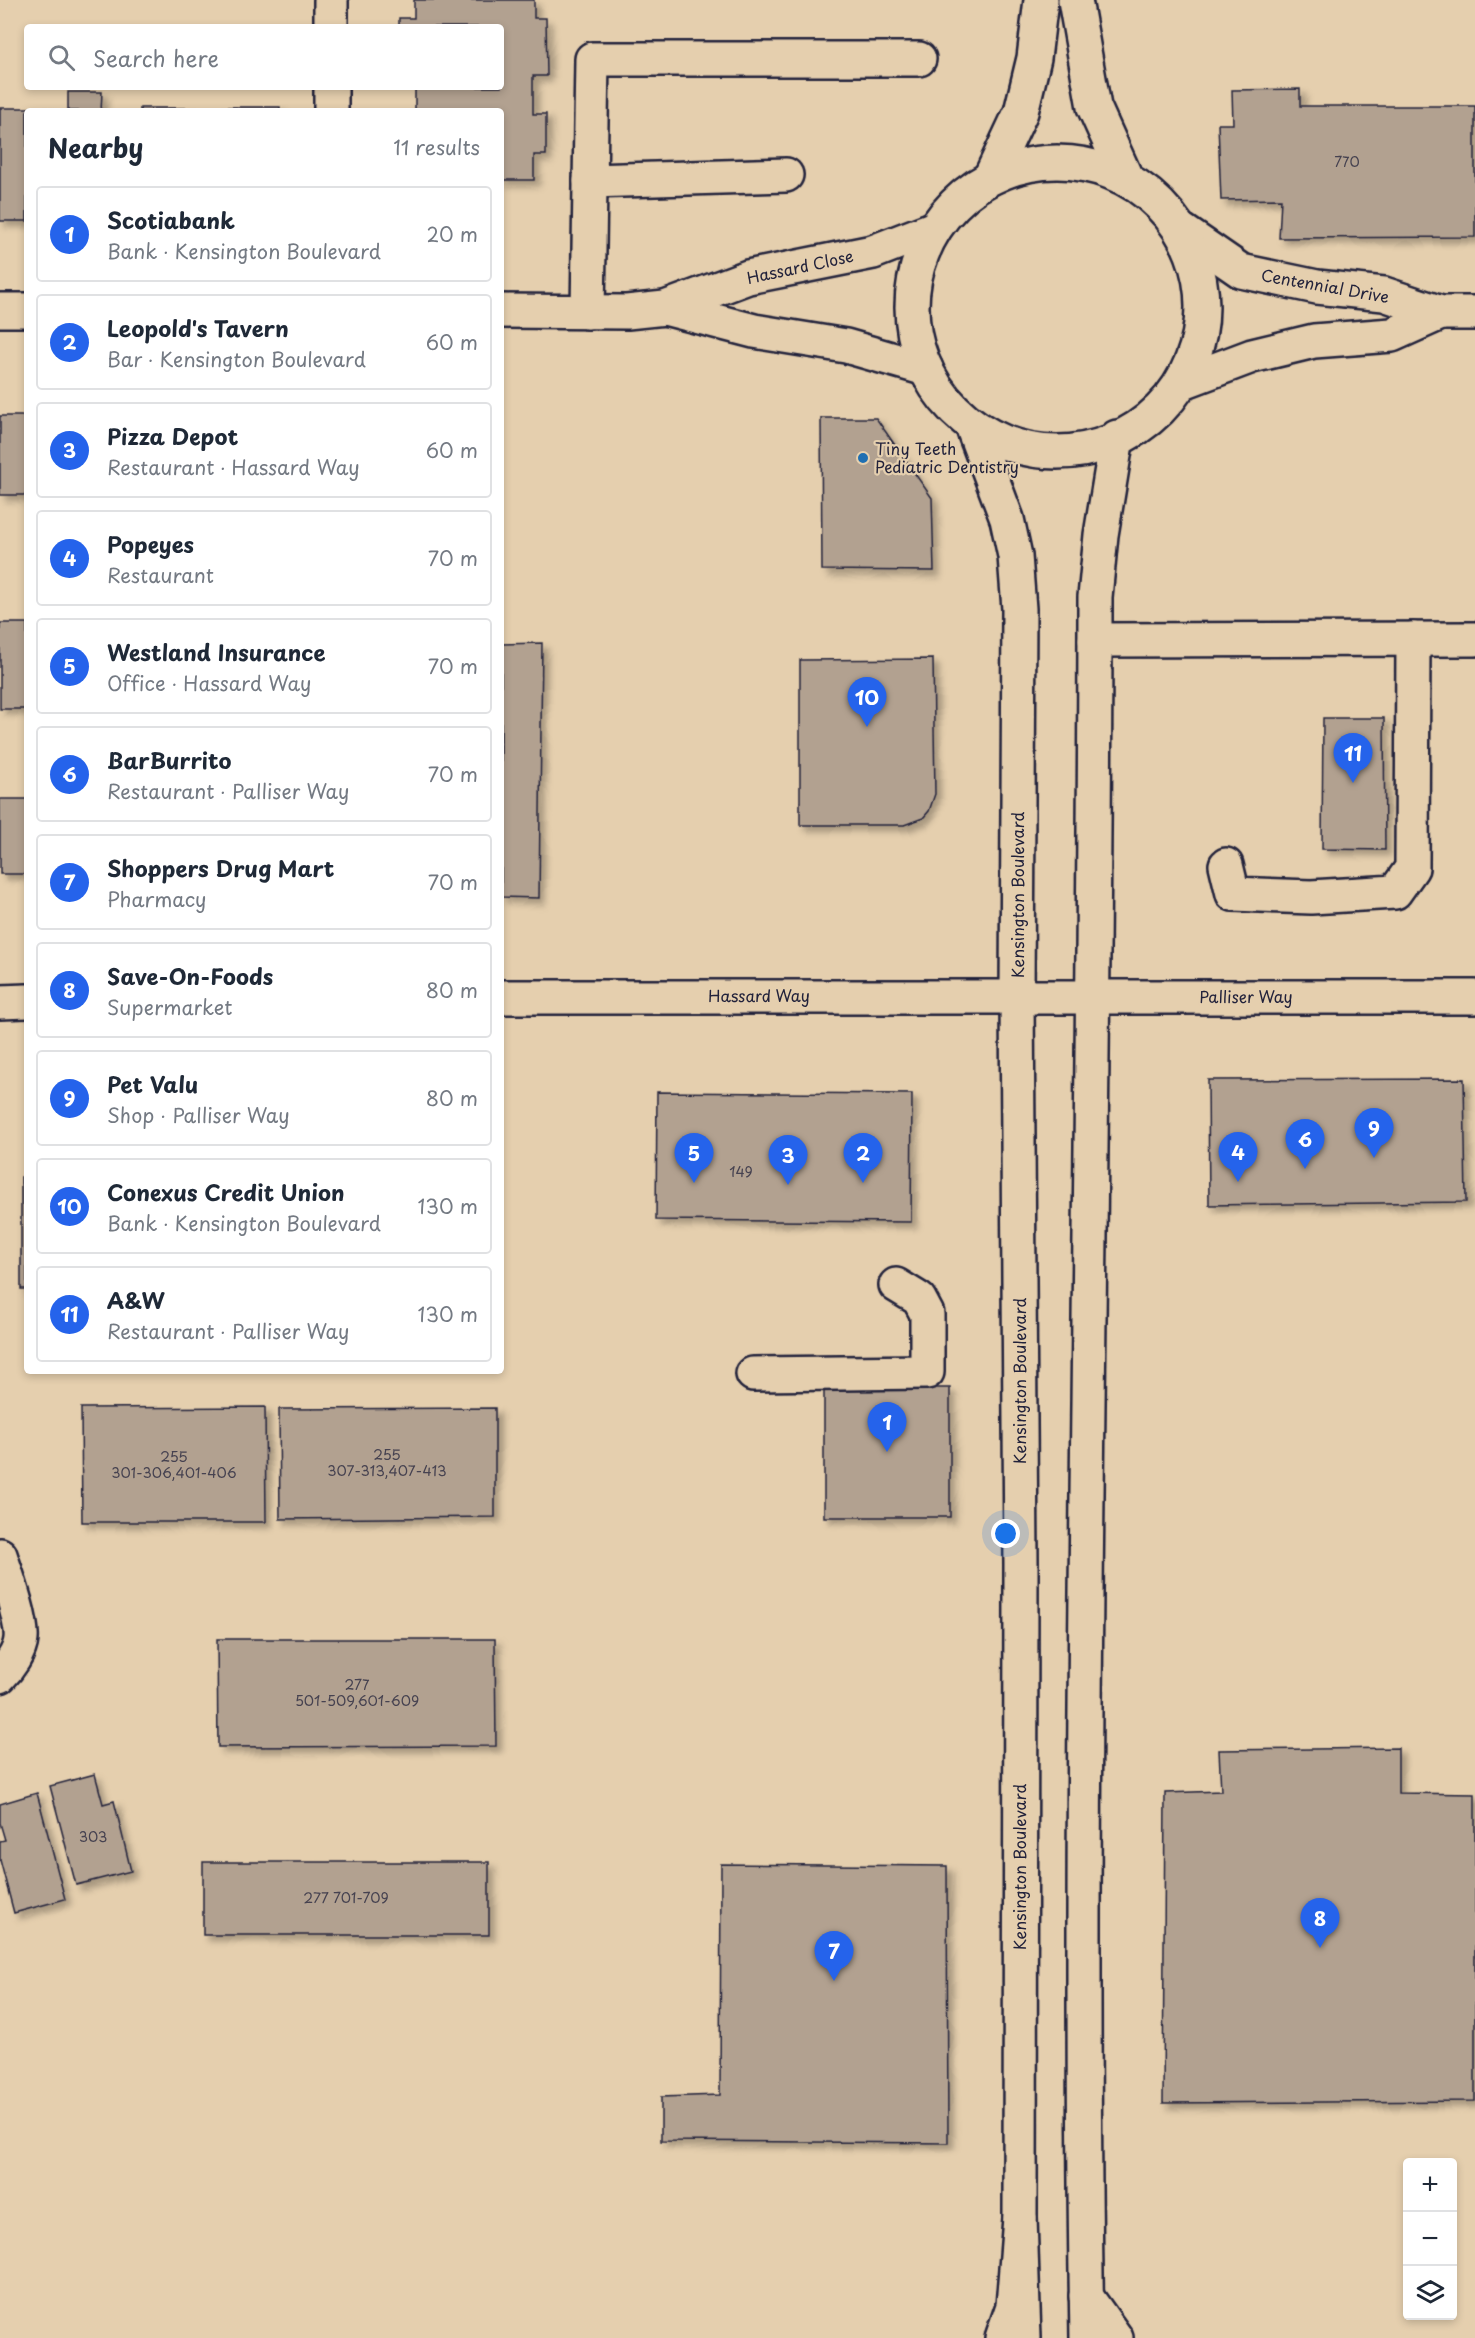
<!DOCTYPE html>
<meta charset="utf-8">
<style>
:root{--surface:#fff;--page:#f2f2f3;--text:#1f2937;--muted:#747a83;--line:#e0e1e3;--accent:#2563eb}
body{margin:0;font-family:"Playpen Sans",sans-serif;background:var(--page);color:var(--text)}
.controls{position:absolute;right:18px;bottom:18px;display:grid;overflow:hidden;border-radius:6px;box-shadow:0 3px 9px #0003}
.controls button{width:54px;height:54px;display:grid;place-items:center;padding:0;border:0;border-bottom:2px solid var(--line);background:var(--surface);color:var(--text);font:30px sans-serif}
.you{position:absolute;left:1006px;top:1534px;width:21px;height:21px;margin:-15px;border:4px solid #fff;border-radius:50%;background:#1a73e8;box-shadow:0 0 0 9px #1a73e833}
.badge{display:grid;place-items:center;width:39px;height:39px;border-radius:50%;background:var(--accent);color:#fff;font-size:20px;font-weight:700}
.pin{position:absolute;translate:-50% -50px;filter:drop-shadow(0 2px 3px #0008)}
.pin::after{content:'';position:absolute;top:32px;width:21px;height:18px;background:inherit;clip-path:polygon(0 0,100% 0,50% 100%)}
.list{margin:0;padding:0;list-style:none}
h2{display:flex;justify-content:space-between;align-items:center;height:78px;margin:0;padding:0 24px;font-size:26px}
h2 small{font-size:20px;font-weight:400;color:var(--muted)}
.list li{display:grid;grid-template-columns:39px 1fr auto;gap:18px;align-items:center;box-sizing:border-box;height:96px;margin:0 12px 12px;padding:0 12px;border:2px solid var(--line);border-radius:6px}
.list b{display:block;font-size:22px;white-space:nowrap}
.list p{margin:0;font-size:20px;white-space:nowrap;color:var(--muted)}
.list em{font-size:20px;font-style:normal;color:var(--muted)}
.icon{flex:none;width:33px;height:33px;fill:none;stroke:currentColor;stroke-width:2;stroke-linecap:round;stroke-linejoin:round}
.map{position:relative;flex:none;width:1475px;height:2338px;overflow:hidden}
.search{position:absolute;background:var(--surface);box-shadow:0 3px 9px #0003;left:24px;top:24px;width:480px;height:66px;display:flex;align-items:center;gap:15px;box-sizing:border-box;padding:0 21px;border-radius:6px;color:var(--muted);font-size:22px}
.panel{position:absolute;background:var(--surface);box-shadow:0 3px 9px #0003;left:24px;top:108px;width:480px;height:1266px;border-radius:6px}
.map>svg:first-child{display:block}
.building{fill:#b2a190;stroke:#22223b;stroke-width:1.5;filter:url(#shadow)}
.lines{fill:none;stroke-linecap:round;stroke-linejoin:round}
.minor-casing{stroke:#22223b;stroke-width:38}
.major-casing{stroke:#22223b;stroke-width:38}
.highway-casing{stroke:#22223b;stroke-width:38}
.minor{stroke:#e5cfae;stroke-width:33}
.major{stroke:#e5cfae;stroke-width:33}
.highway{stroke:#e5cfae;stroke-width:33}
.poi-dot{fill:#1f6fb2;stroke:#e5cfae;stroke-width:2}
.labels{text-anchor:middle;stroke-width:4.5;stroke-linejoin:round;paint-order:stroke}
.number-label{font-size:14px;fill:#464250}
.street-label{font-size:16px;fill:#22223b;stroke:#e5cfae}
.poi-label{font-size:16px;fill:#22223b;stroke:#e5cfae;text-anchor:start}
</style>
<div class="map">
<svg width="1475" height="2338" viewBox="0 0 1475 2338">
<defs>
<filter id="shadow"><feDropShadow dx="5.5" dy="5.5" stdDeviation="3" flood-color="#0004"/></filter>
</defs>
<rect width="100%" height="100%" fill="#e5cfae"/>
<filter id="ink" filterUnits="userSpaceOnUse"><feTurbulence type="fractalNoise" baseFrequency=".0167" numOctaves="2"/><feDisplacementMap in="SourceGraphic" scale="12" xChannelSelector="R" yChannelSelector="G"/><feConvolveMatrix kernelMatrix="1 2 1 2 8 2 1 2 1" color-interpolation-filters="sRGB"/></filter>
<g filter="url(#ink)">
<g class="building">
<polygon points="414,0 534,0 534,18 546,18 547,76 533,76 533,114 546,114 546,155 534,155 534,180 501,180 501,111 415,111 415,87 501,87 501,27 399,27 399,18 414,18"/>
<polygon points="1300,89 1300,106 1475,106 1475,237 1279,238 1281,199 1221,200 1218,124 1233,124 1232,90"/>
<polygon points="68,92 102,92 101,111 68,111"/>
<rect x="213" y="107" width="67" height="4"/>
<polygon points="0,108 44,108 44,111 27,111 27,221 0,221"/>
<rect x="140" y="108" width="55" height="3"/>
<rect x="0" y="416" width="27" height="79"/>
<polygon points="821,418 876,418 932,498 934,571 822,570"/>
<rect x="0" y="623" width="27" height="86"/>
<polygon points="542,643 539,898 501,897 501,644"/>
<polygon points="933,659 935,794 929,811 923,818 904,825 800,825 800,660"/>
<polygon points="1323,718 1384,718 1385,850 1322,849"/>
<rect x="0" y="799" width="27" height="75"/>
<polygon points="1464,1079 1466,1202 1209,1205 1208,1080"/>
<polygon points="657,1092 912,1094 911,1222 656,1220"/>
<rect x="21" y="1177" width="6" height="112"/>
<rect x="824" y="1388" width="126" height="129"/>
<polygon points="265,1407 266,1522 82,1522 81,1408"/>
<polygon points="495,1408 495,1517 280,1519 279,1409"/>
<polygon points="217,1639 495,1639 496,1746 218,1747"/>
<polygon points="1398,1748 1398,1793 1475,1794 1475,2101 1163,2103 1165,1793 1221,1791 1219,1750"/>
<polygon points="95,1774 103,1804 114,1801 131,1871 76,1885 50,1786"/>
<polygon points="37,1793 65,1899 14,1913 0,1860 0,1841 5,1840 0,1823 0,1804"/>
<rect x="203" y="1862" width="286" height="73"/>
<polygon points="721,1864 947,1866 948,2143 661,2141 661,2097 720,2095"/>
</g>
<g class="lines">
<defs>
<g id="minor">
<polyline points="331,27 331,0"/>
<polyline points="331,111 331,87"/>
<polyline points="590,181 786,175"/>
<polyline points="1183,231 1241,271 1317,287 1384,294 1441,313 1475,313"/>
<polyline points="665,308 754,331 846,346 926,369"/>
<polyline points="0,310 27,310"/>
<polyline points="501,311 627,312 665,308 748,277 873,252 935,228"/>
<polyline points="588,312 592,59 919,59"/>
<polyline points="1183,382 1252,356 1314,341 1392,335 1441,313"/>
<polyline points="1095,640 1475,639"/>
<polyline points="1226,865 1233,894 1311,897 1395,892 1412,868 1413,639"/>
<polyline points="501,997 1475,997"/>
<polyline points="0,1002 27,1001"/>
<polyline points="753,1374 927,1372 927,1314 919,1299 896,1285"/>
<path d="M0,1555C6,1573 23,1621 21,1639C20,1652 9,1667 0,1676"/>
</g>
<g id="major">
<polyline points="1075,0 1094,107 1126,178"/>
<circle cx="1057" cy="307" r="145"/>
<polyline points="990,178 1021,112 1034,58 1041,0"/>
<polyline points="974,431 1007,519 1015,556 1019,609 1017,998 1021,1564 1020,2218 1024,2338"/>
<path d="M1087,2338C1077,1758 1095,1177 1095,597L1101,535L1117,437"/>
</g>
<g id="highway">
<polyline points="1086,2296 1116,2338"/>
<polyline points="1002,2338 1013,2306 1020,2218"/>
</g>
</defs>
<use href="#minor" class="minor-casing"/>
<use href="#major" class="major-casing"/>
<use href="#highway" class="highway-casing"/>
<use href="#minor" class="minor"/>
<use href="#major" class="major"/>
<use href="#highway" class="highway"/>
</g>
</g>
<circle class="poi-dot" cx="863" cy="458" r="6"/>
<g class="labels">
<g class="number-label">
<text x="1347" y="167">770</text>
<text x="741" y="1177">149</text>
<text x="387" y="1460">255<tspan x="387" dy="16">307-313,407-413</tspan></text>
<text x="174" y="1462">255<tspan x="174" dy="16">301-306,401-406</tspan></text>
<text x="357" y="1690">277<tspan x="357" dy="16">501-509,601-609</tspan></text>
<text x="93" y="1842">303</text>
<text x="346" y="1903">277 701-709</text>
</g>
<g class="street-label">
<text transform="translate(800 267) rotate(-12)" y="6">Hassard Close</text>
<text transform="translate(1325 286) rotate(10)" y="6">Centennial Drive</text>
<text transform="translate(1018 895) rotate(-90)" y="6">Kensington Boulevard</text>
<text x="759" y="1002">Hassard Way</text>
<text x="1246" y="1003">Palliser Way</text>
<text transform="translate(1020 1381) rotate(-90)" y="6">Kensington Boulevard</text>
<text transform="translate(1020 1867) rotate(-90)" y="6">Kensington Boulevard</text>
</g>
<g class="poi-label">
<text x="875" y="455">Tiny Teeth<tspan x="875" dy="18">Pediatric Dentistry</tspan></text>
</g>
</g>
</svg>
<div class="controls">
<button>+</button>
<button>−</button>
<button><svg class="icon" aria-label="layers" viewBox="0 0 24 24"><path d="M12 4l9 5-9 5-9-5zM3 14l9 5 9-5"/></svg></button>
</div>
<div class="you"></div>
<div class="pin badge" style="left:887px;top:1452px">1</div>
<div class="pin badge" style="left:863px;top:1183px">2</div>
<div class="pin badge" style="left:788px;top:1185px">3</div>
<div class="pin badge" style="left:1238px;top:1182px">4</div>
<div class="pin badge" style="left:694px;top:1183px">5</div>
<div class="pin badge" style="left:1305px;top:1169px">6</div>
<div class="pin badge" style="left:834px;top:1981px">7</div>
<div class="pin badge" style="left:1320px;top:1948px">8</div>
<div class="pin badge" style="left:1374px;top:1158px">9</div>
<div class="pin badge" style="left:867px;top:727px">10</div>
<div class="pin badge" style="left:1353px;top:783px">11</div>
<div class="search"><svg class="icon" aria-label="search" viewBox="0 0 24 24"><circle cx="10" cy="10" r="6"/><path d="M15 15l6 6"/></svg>Search here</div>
<section class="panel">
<h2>Nearby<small>11 results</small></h2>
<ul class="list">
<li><span class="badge">1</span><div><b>Scotiabank</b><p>Bank · Kensington Boulevard</p></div><em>20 m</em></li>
<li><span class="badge">2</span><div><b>Leopold's Tavern</b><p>Bar · Kensington Boulevard</p></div><em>60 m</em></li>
<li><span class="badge">3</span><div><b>Pizza Depot</b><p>Restaurant · Hassard Way</p></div><em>60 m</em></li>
<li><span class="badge">4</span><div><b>Popeyes</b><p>Restaurant</p></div><em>70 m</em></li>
<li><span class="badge">5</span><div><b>Westland Insurance</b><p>Office · Hassard Way</p></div><em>70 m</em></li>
<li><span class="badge">6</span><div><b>BarBurrito</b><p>Restaurant · Palliser Way</p></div><em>70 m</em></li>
<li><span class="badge">7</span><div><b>Shoppers Drug Mart</b><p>Pharmacy</p></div><em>70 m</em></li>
<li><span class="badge">8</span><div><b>Save-On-Foods</b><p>Supermarket</p></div><em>80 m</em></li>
<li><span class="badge">9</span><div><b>Pet Valu</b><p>Shop · Palliser Way</p></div><em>80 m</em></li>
<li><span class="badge">10</span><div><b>Conexus Credit Union</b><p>Bank · Kensington Boulevard</p></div><em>130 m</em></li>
<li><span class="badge">11</span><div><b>A&amp;W</b><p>Restaurant · Palliser Way</p></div><em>130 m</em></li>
</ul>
</section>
</div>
